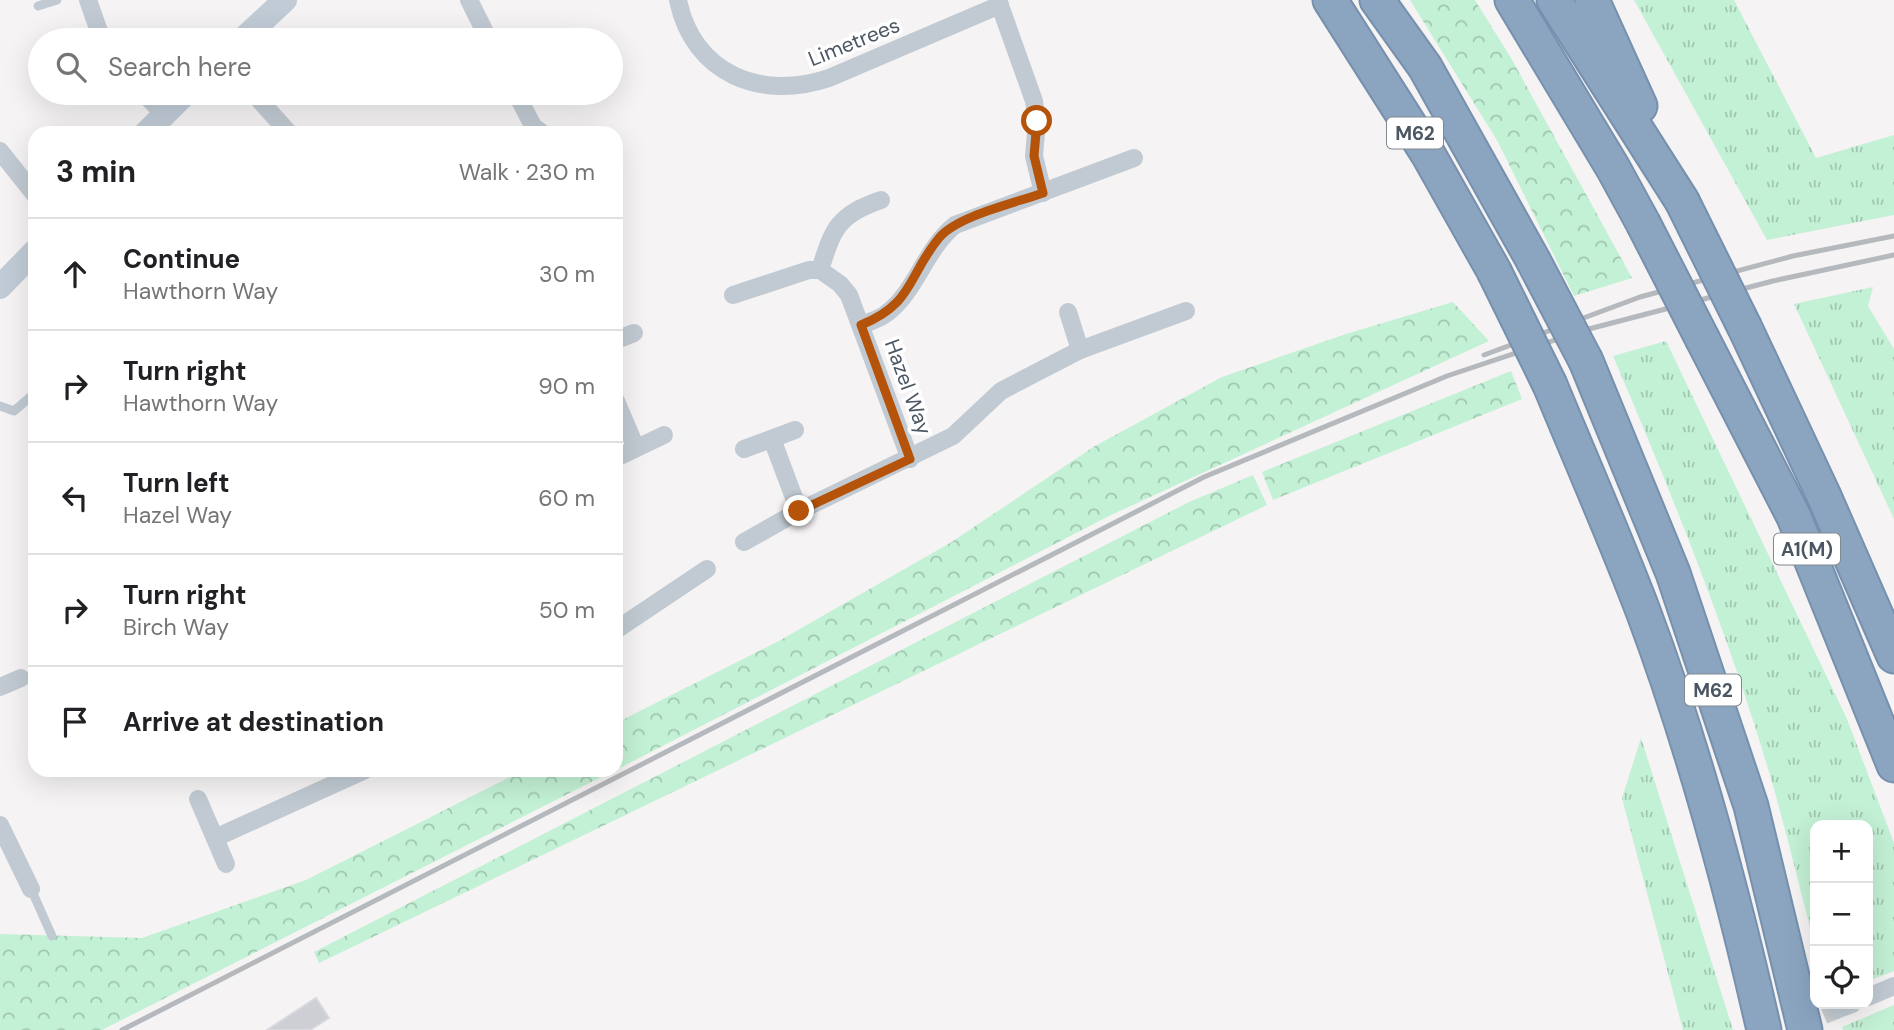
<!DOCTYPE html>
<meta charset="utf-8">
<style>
:root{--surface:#fff;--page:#f2f2f2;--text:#202124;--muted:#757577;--line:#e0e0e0}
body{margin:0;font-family:"DM Sans",sans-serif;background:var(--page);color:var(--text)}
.controls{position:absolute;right:21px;bottom:21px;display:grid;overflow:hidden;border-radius:14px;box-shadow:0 7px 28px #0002}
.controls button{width:63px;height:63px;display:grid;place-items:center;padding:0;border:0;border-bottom:2px solid var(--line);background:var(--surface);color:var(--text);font:35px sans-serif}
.stop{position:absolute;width:21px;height:21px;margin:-16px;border:5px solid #b45309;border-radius:50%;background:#fff}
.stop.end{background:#b45309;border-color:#fff;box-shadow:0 2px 7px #0008}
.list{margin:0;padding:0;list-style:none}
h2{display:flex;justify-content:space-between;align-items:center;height:91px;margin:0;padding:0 28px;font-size:30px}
h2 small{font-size:23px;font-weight:400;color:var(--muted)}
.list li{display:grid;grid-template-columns:46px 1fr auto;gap:21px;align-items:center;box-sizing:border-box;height:112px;padding:0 28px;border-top:2px solid var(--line)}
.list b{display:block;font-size:26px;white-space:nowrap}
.list p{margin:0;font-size:23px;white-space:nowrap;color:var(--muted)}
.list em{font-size:23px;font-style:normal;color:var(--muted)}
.icon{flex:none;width:38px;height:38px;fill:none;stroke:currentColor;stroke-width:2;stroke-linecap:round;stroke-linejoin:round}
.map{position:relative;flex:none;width:1894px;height:1030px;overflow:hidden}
.search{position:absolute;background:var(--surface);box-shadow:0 7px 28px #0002;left:28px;top:28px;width:595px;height:77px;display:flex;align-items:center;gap:18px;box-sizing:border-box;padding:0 24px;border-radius:38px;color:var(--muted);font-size:26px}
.panel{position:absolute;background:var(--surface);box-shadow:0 7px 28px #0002;left:28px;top:126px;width:595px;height:651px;border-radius:21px}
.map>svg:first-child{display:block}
.grass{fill:url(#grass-tufts)}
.forest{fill:url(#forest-crowns)}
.building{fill:#cdcfd5;stroke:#d7d9de;stroke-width:2}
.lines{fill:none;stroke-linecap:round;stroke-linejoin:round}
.street-tunnel{stroke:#caccce;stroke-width:18;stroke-dasharray:18 9;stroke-linecap:butt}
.highway-casing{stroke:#7690ad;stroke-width:37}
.lane{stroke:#c1cad2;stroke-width:9}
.street{stroke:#c1cad2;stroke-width:18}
.secondary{stroke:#c1cbd6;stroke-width:24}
.highway{stroke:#8ba5c1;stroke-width:33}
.rail{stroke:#b5b8bd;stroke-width:5}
.highway-bridge-casing{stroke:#7690ad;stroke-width:37;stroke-linecap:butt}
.highway-bridge{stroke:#8ba5c1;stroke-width:33}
.route{stroke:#b45309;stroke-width:9}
.labels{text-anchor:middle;stroke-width:7;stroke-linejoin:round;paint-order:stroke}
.shield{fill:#fff;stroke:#808990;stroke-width:2}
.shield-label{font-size:19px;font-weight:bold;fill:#4a5661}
.street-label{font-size:21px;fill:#4a5661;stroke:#fff}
</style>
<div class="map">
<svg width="1894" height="1030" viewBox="0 0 1894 1030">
<defs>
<pattern id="grass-tufts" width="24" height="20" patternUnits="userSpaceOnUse" patternTransform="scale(1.75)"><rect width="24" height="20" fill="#c3f1d5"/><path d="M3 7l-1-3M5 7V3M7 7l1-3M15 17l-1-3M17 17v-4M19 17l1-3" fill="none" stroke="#a0c6b0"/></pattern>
<pattern id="forest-crowns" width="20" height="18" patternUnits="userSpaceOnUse" patternTransform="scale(1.75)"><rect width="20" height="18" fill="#c3f1d5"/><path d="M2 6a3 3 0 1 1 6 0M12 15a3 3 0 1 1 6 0" fill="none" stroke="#a0c6b0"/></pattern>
</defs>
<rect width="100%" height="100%" fill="#f5f3f3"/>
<g class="grass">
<polygon points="1634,0 1734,0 1816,158 1894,135 1894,215 1767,240"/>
<polygon points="1873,287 1868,306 1894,349 1894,519 1794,304"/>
<path d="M1666,341L1847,719L1894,843V971L1868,981V825H1815V947C1800,889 1786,830 1769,772C1727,630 1671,492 1613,356Z"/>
<polygon points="1641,738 1733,1030 1683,1030 1622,798"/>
<polygon points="1894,1005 1894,1030 1843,1030 1842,1027"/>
</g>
<g class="forest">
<polygon points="1410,0 1475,0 1511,58 1632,278 1574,296 1498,142"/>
<polygon points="1453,302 1489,341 1111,515 616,770 616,723 777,642 950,543 1095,446 1222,377 1346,334"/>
<polygon points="1511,371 1522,399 1273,500 1262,472"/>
<polygon points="1253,475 1267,505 319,963 314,952 1189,502"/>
<polygon points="524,770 615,770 102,1030 0,1030 0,934 142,938 306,880"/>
</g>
<polygon class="building" points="316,998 329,1018 310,1030 267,1030"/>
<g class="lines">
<polyline class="street-tunnel" points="1799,1026 1836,1010"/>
<defs>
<g id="highway">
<polyline points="1330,0 1428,154 1494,271"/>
<polyline points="1377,0 1425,67 1533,260"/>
<polyline points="1512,0 1613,168 1643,223"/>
<polyline points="1554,0 1682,201"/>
<polyline points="1592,0 1640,106"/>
<polyline points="1745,328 1823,494 1894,656"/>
<polyline points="1703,340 1794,517 1894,765"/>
<polyline points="1586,361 1673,573 1751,806 1805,1030"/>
<path d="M1550,385C1581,460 1614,535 1643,611C1694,747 1732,889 1764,1030"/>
</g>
</defs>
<use href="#highway" class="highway-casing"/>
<g class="lane">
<polyline points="38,6 57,0"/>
<polyline points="0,406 14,411 35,393"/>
<polyline points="31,889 52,936"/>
</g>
<g class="street">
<polyline points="88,0 102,40"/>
<polyline points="469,0 489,40"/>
<path d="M678,0C693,74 761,101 829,78L1000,5"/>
<polyline points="998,0 1034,101 1037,121 1034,156 1043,193"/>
<polyline points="143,93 164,114"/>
<polyline points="253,93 289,133"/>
<polyline points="516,93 533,126 542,133"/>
<polyline points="0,151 35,195"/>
<path d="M820,270C833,229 837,215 881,200"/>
<polyline points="733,295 809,270 820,270 840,284 849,295 910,459"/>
<polyline points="1068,312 1080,350"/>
<path d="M861,325C869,322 880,319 887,313C917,290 925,249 955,225L1134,158"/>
<polyline points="616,340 634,333"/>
<polyline points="616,401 636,448"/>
<polyline points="772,439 799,511"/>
<polyline points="744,449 795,430"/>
<polyline points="616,458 664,435"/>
<polyline points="744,542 799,511 953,436 1001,391 1080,350 1186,311"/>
<polyline points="616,630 707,569"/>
<polyline points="0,687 21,678"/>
<polyline points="198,799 226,864"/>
<polyline points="0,825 31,889"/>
<polyline points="215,838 365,770"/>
<polyline points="1868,997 1894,986"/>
<polyline points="1836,1010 1852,1004"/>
</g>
<g class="secondary">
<polyline points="242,40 285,0"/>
<polyline points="146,133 186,93"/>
<polyline points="0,287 35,251"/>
</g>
<use href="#highway" class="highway"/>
<g class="rail">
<polyline points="1484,355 1640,297 1793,256 1894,236"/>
<polyline points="122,1030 1204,477 1447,376 1585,330 1773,281 1894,255"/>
</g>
<defs>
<g id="highway-bridge">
<polyline points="1682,201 1745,328"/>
<polyline points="1643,223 1703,340"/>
<polyline points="1533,260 1586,361"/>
<polyline points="1494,271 1550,385"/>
</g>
</defs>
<use href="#highway-bridge" class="highway-bridge-casing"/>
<use href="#highway-bridge" class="highway-bridge"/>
</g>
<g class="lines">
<path class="route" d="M799,511L910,459L861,325C914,303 907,277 939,238C957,216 1015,203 1043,193L1034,156L1037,121"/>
</g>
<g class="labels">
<g class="shield">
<rect x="1387" y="117.5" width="56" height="31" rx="5"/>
<rect x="1774" y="533.5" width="66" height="31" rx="5"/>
<rect x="1685" y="674.5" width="56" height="31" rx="5"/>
</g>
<g class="shield-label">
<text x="1415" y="140">M62</text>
<text x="1807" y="556">A1(M)</text>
<text x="1713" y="697">M62</text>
</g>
<g class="street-label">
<text transform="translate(854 42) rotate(-22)" y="7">Limetrees</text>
<text transform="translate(908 387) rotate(70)" y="7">Hazel Way</text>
</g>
</g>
</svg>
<div class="controls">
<button>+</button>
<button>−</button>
<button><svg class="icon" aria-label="locate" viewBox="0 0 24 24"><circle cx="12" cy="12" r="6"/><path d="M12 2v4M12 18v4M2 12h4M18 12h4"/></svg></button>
</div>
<div class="stop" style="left:1037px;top:121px"></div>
<div class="stop end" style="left:799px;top:511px"></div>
<div class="search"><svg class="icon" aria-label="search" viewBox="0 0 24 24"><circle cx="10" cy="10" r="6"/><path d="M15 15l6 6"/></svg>Search here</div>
<section class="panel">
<h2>3 min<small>Walk · 230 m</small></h2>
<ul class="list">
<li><svg class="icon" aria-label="ahead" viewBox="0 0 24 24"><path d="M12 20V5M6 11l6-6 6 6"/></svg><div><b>Continue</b><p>Hawthorn Way</p></div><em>30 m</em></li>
<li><svg class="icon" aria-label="right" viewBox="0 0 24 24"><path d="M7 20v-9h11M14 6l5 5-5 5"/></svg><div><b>Turn right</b><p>Hawthorn Way</p></div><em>90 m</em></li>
<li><svg class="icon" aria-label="left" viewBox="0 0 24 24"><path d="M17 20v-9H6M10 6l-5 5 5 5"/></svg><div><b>Turn left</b><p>Hazel Way</p></div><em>60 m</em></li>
<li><svg class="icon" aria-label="right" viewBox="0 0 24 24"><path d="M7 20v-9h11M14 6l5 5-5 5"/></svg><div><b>Turn right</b><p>Birch Way</p></div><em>50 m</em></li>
<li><svg class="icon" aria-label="arrive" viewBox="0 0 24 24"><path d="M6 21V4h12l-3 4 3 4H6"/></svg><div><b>Arrive at destination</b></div></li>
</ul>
</section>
</div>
